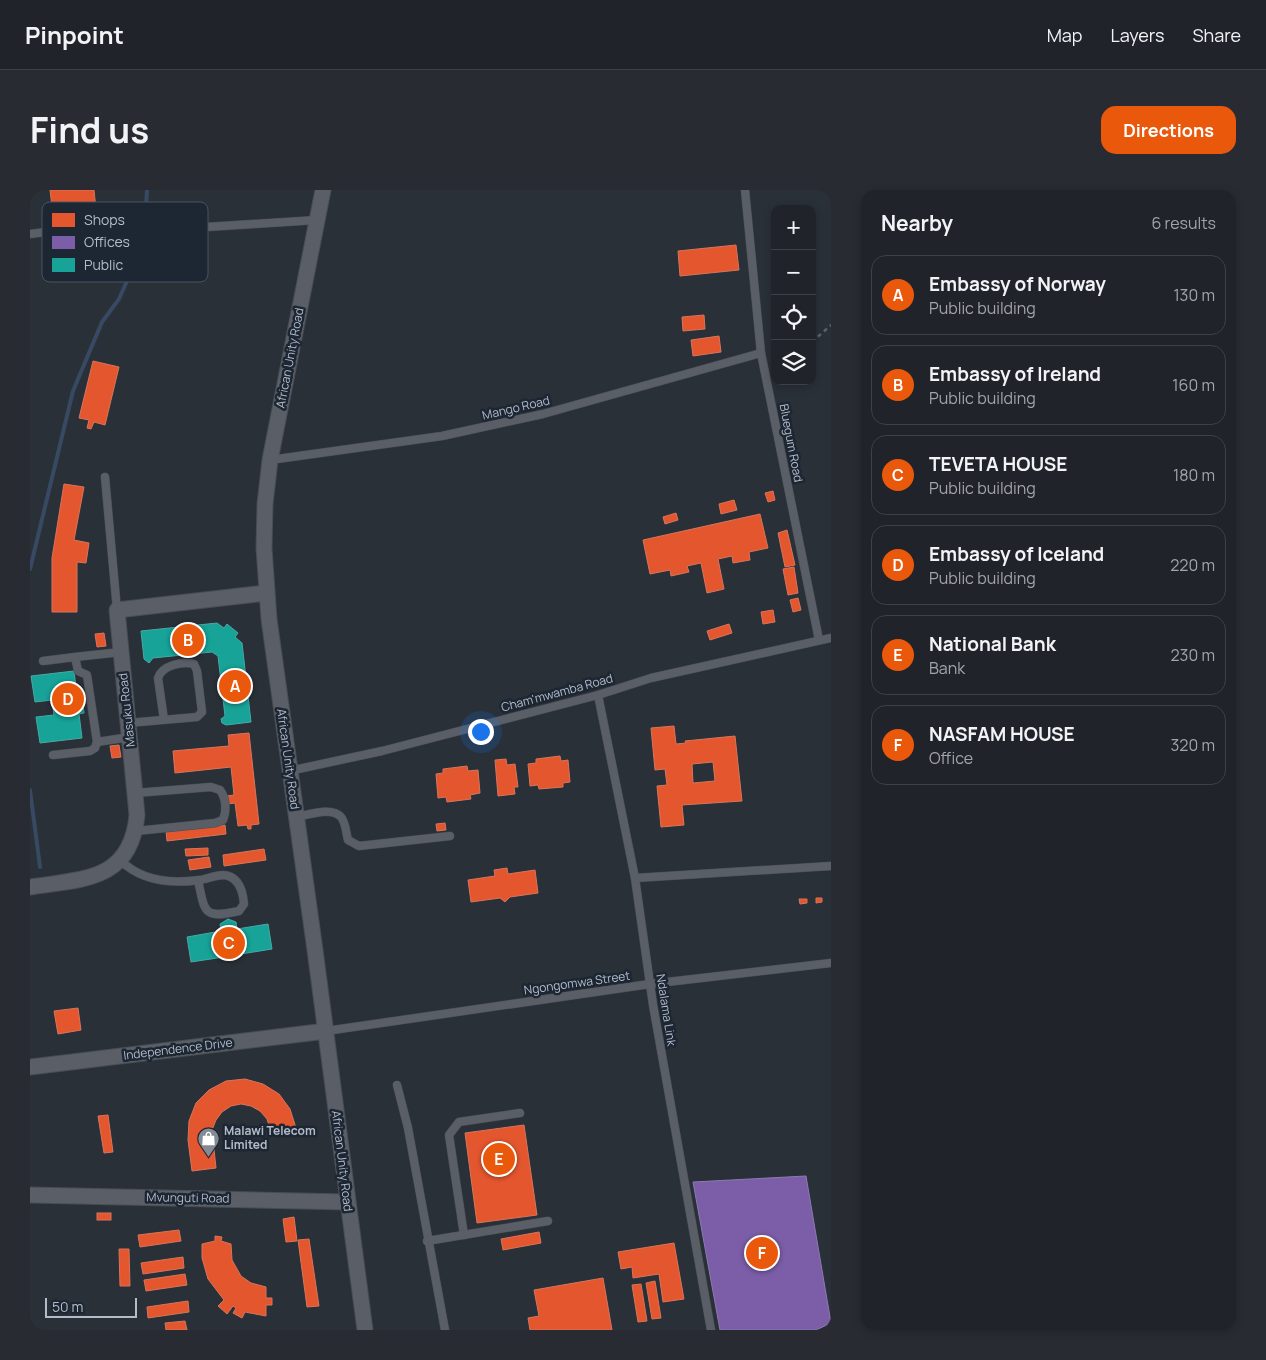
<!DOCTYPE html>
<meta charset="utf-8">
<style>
:root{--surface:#20242a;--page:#282c32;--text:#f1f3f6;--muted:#a2a4a8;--line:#3d4147;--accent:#ea580c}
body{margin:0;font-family:Manrope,sans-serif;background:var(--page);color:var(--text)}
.controls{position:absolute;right:15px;top:15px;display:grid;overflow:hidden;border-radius:10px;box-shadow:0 2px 8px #0003}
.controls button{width:45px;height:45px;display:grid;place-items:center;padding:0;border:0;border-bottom:1px solid var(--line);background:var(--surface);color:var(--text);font:25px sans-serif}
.scale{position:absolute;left:15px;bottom:12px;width:92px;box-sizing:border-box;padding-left:5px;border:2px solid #b4bcc9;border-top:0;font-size:14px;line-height:18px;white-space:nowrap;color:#b4bcc9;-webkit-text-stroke:4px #1d2633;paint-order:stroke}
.you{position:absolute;left:450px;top:541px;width:18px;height:18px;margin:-12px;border:4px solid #fff;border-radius:50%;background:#1a73e8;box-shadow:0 0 0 8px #1a73e833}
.badge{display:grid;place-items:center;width:32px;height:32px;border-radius:50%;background:var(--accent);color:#fff;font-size:16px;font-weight:700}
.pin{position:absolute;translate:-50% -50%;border:2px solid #fff;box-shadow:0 1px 5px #0006}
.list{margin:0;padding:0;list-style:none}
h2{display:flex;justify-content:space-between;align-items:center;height:65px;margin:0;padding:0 20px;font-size:21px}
h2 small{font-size:16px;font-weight:400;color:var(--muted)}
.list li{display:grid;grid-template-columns:32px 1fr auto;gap:15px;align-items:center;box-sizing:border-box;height:80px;margin:0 10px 10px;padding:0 10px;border:1px solid var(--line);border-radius:15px}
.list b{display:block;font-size:19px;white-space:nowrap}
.list p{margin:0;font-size:16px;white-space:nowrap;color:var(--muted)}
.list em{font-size:16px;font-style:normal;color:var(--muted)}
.icon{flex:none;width:28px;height:28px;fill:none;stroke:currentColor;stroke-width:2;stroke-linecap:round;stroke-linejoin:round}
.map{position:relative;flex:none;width:801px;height:1140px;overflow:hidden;border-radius:15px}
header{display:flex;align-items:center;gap:30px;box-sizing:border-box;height:70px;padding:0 25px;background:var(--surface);border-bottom:1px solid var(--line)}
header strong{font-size:24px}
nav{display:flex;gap:28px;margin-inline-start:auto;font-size:18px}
.intro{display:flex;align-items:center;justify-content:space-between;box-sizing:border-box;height:120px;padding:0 30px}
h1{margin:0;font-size:35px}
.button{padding:12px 22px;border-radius:15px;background:var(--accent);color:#fff;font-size:18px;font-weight:700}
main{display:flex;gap:30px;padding:0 30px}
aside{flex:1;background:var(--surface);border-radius:15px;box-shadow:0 2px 8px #0003}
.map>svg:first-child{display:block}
.shops{fill:#e4572e;stroke:#d6755c;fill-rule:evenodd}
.offices{fill:#7b5ea7;stroke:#8c7ab1}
.public{fill:#17a398;stroke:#46aaa7}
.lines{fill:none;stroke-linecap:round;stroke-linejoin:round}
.stream{stroke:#384963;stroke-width:4}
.service-casing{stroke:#484c53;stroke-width:9}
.minor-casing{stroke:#484c53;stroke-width:17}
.path{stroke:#5d636a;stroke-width:2.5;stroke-dasharray:4 4;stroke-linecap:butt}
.service{stroke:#5a5e66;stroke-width:8}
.minor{stroke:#5a5e66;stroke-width:15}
.labels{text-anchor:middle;stroke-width:5;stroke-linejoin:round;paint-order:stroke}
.street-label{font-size:12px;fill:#b4bcc9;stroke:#1d2633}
.poi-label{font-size:12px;font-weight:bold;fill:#b4bcc9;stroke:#1d2633;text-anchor:start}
.key{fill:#1d2633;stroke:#4a5360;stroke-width:1}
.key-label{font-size:14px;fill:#b4bcc9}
</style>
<header>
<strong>Pinpoint</strong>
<nav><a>Map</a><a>Layers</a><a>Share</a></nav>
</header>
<div class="intro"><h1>Find us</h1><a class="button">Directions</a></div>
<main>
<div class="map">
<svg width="801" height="1140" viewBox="0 0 801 1140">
<rect width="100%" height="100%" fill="#2a3038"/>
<g class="shops">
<polygon points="20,0 64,0 67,29 24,34"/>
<polygon points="706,55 709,80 650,86 648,61"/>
<polygon points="674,125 675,139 653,141 652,127"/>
<polygon points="689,146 691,162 663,166 661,150"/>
<polygon points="63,171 89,177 75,235 64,232 61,239 57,238 59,230 49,228"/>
<polygon points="34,294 54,297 44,350 59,353 56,373 47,372 47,422 22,422 22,368"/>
<polygon points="743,301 745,310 738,312 735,303"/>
<polygon points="704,310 707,320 691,324 689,314"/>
<polygon points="646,323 648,330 635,334 633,327"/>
<polygon points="730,324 738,358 719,362 720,370 703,373 702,366 688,369 694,399 677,403 671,373 657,376 659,382 641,386 640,380 620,384 613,350"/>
<polygon points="757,340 765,375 755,377 748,343"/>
<polygon points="764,377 768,403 758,405 753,379"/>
<polygon points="768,408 771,420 763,422 760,410"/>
<polygon points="743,420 745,432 733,434 731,422"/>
<polygon points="699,434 702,443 680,450 677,441"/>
<polygon points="74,443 76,456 67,457 65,444"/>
<path d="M644,536L646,554L656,553L655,551L705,546L712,611L652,615L654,635L631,637L627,596L637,595L635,579L625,580L621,538ZM683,572L685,591L663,593L662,574Z"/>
<polygon points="219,543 229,634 221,635 221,639 218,639 217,635 208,636 205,613 197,614 197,606 204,605 201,577 145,583 143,561 199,556 198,545"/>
<polygon points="89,555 91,567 82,568 80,556"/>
<polygon points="530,566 531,571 538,570 540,592 533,593 533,597 509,599 508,595 500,596 498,574 506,573 506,569"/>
<polygon points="476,569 477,575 485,574 488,597 484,597 485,604 468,606 465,570"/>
<polygon points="437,576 438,581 448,580 450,603 440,605 441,609 417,612 416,607 408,608 406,584 413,583 413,579"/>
<polygon points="415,633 416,640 407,641 406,634"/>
<polygon points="195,635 196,644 137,651 136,641"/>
<polygon points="178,658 178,665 156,666 155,659"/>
<polygon points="234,659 236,670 194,676 193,665"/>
<polygon points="179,667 181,677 160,680 158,670"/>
<polygon points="477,678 478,684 505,680 508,703 480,707 475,712 470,708 441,712 438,690 465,686 464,680"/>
<polygon points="786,708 792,708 792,712 786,713"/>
<polygon points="769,709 777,709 777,713 770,714"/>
<polygon points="48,818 51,840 28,844 24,821"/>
<polygon points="215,889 233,894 249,904 260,919 266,938 241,942 237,929 230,921 221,916 211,914 201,916 192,922 186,930 182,940 186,978 162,981 158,950 159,931 166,913 179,900 196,891"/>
<polygon points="78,925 83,962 74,963 68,926"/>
<polygon points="494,935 507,1025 447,1033 435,943"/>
<rect x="67" y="1023" width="14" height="7"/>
<polygon points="264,1027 267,1051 256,1052 253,1029"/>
<polygon points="735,1029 742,1029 747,1033 751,1032 760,1064 774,1059 780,1079 766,1083 770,1097 748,1103 743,1086 727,1091 723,1077 739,1073 733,1052 720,1056 717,1042 728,1039 730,1033"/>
<polygon points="149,1040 151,1051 110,1057 108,1045"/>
<polygon points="509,1042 511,1053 473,1060 471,1049"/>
<polygon points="185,1046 192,1047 191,1051 201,1054 202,1070 211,1086 221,1093 236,1097 236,1108 242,1108 242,1115 236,1115 236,1126 215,1122 212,1128 203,1123 206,1118 203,1116 197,1124 188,1116 194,1110 178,1089 172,1068 172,1054 185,1051"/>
<polygon points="279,1049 289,1116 277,1117 268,1050"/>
<polygon points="644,1053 654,1109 633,1112 629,1084 603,1088 602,1077 591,1079 588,1062"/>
<polygon points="89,1059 99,1059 100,1096 90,1096"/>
<polygon points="153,1067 154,1078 113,1084 111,1073"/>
<polygon points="155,1084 157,1095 116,1101 114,1090"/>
<polygon points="573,1088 582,1140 500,1140 498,1128 509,1126 504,1100"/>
<polygon points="625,1091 631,1128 622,1129 616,1093"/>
<polygon points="611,1094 617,1131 608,1132 602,1095"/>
<polygon points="158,1111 159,1122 118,1128 117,1117"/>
<polygon points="155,1131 157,1140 136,1140 135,1133"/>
</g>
<polygon class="offices" points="776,986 801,1133 786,1140 690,1140 663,992"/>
<g class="public">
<polygon points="187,433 194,438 197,434 208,443 205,447 212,453 221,532 196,535 192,533 191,529 195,526 188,466 182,462 123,468 119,473 114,469 111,441"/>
<polygon points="44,481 47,506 52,505 54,523 49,524 52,548 10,553 6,527 24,525 22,510 5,512 1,486"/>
<polygon points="198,729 206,732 207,739 238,734 242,759 211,764 210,760 204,761 205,765 201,765 200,761 193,763 194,767 161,772 157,747 191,741 190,734"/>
</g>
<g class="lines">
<g class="stream">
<polyline points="0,379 43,201 72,132 89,109 108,66 110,38 116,17 117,0"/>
<polyline points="0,600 10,677"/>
</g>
<defs>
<g id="service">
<polyline points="715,0 731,163 789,450"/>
<polyline points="0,44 108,30 145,39 287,30"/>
<polyline points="240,270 412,246 513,224 731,163"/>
<polyline points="75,287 87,420"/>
<polyline points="45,467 91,462"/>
<polyline points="13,471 45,467 48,481 57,485 67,552 65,558 60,561 23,565"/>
<polyline points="568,505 605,688 623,815 681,1140"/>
<path d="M98,533L167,527L172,522L167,481L164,474C153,471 132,475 128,488L134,530"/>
<polyline points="67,552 100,547"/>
<polyline points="259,581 352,561 568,505 621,488 801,448"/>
<path d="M105,603L181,597L190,600C196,608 197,620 193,630L185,633L106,641"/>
<path d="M265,627C278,625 302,616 311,627C316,633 316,643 318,650L329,656L420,646"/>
<path d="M90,670C111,691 141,694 170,690C177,689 186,685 193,685C209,686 213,702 214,714L209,721C173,729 175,723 168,690"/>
<polyline points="605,688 801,676"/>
<polyline points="296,841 620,794 801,773"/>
<polyline points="367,895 378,938 415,1140"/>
<polyline points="434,1045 419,945 429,932 490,923"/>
<polyline points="397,1051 518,1031"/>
</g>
<g id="minor">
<polyline points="293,0 240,270 235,314 234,358 239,429 285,760 335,1140"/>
<path d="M0,697C53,689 101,691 107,625L87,420L236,403"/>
<polyline points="0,877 296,841"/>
<polyline points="0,1005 317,1012"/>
</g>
</defs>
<use href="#service" class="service-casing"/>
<use href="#minor" class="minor-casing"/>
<polyline class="path" points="782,152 801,135"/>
<use href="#service" class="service"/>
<use href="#minor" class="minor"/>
</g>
<defs>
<symbol id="shop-pin" viewBox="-11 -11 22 30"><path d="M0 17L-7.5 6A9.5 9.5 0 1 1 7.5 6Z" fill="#848b96" stroke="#1d2633"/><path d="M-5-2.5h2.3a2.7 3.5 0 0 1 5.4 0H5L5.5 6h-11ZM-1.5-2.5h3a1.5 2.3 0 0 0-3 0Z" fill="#fff"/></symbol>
</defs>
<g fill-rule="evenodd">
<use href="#shop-pin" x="166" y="936" width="25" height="34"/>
</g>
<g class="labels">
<g class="street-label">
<text transform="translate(260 168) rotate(-79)" y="4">African Unity Road</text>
<text transform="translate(486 218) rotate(-13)" y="4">Mango Road</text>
<text transform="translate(761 253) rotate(79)" y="4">Bluegum Road</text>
<text transform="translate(527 503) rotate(-15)" y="4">Cham'mwamba Road</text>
<text transform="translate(97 520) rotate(-96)" y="4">Masuku Road</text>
<text transform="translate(258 569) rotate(82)" y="4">African Unity Road</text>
<text transform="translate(547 793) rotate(-8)" y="4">Ngongomwa Street</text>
<text transform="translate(636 820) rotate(81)" y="4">Ndalama Link</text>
<text transform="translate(148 859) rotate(-7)" y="4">Independence Drive</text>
<text transform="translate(312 971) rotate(83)" y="4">African Unity Road</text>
<text transform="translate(158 1008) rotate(1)" y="4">Mvunguti Road</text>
</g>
<g class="poi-label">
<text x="194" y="945">Malawi Telecom<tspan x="194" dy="14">Limited</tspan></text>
</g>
</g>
<rect x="12" y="12" width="166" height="80" rx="8" class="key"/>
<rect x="22" y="23" width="23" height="14" fill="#e4572e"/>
<rect x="22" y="46" width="23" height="13" fill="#7b5ea7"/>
<rect x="22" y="68" width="23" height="14" fill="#17a398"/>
<g class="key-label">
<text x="54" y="35">Shops</text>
<text x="54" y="57">Offices</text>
<text x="54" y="80">Public</text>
</g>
</svg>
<div class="controls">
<button>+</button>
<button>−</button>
<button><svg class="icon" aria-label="locate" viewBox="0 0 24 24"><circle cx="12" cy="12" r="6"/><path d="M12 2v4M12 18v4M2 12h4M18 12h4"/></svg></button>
<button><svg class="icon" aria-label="layers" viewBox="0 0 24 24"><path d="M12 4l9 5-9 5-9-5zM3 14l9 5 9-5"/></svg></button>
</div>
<div class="scale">50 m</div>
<div class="you"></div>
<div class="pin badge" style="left:205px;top:496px">A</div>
<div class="pin badge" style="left:158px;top:450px">B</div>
<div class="pin badge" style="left:199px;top:753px">C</div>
<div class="pin badge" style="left:38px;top:509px">D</div>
<div class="pin badge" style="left:469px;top:969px">E</div>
<div class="pin badge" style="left:732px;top:1063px">F</div>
</div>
<aside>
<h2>Nearby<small>6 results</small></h2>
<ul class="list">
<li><span class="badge">A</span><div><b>Embassy of Norway</b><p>Public building</p></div><em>130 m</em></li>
<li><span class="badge">B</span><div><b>Embassy of Ireland</b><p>Public building</p></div><em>160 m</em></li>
<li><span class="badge">C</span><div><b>TEVETA HOUSE</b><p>Public building</p></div><em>180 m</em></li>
<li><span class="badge">D</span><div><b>Embassy of Iceland</b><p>Public building</p></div><em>220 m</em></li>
<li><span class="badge">E</span><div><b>National Bank</b><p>Bank</p></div><em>230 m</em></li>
<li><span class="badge">F</span><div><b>NASFAM HOUSE</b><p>Office</p></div><em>320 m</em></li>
</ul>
</aside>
</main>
